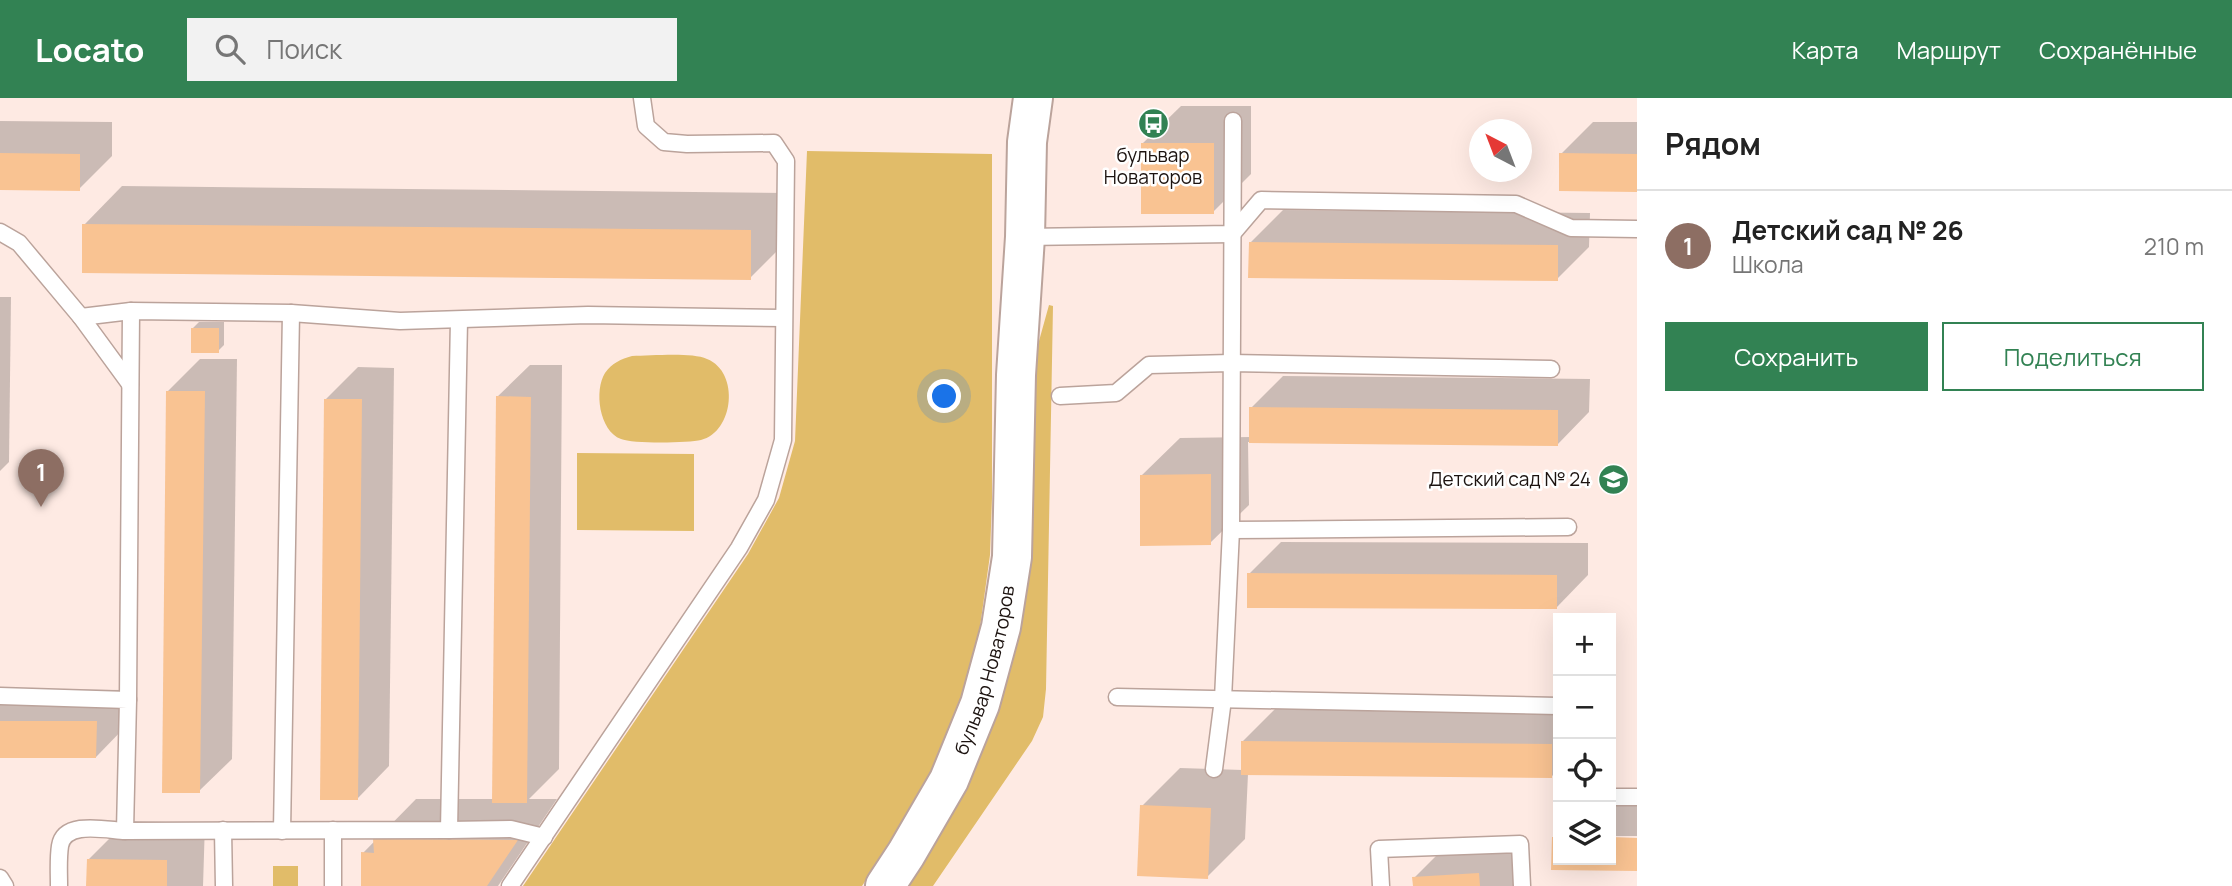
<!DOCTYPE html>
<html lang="ru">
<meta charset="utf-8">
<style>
:root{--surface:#fff;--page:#f2f2f2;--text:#222;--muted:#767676;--line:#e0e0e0;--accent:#328253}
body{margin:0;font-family:Manrope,sans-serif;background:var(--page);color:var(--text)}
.controls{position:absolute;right:21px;bottom:21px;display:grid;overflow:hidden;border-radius:0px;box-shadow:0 7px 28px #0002}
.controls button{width:63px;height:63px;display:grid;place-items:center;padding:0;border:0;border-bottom:2px solid var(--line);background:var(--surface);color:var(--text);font:35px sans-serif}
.compass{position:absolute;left:1469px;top:21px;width:63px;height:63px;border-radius:50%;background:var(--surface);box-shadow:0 7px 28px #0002;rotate:318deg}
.you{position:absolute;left:945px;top:299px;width:24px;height:24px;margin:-18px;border:5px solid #fff;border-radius:50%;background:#1a73e8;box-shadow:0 0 0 10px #1a73e833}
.badge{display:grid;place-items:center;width:46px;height:46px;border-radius:50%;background:var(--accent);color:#fff;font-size:23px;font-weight:700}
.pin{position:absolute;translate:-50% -58px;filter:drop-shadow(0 2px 4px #0008)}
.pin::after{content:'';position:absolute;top:37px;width:24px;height:21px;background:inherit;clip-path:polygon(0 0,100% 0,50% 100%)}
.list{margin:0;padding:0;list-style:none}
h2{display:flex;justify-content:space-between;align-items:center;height:91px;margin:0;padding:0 28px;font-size:30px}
h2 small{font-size:23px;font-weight:400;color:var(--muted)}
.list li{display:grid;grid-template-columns:46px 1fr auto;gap:21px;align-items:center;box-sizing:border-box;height:112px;padding:0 28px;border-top:2px solid var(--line)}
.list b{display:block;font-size:26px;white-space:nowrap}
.list p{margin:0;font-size:23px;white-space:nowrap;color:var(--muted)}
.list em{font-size:23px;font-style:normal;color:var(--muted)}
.actions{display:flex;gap:14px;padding:21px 28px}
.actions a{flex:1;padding:16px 0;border:2px solid var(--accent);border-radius:0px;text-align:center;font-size:24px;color:var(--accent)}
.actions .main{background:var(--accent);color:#fff}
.icon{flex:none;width:38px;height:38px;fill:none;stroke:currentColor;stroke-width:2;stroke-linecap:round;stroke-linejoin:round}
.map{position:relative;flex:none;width:1637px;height:788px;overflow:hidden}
header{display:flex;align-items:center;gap:42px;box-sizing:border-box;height:98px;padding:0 35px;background:var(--accent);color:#fff}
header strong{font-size:33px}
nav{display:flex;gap:38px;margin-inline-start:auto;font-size:24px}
.search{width:490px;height:63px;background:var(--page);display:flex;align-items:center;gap:18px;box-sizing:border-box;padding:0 24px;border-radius:0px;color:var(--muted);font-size:26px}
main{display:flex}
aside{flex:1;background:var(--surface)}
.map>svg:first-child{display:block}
.green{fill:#e1bc69}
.shadow{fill:#0003}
.building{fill:#f9c392}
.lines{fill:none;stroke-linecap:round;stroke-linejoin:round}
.service-casing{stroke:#bba39b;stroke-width:19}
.tertiary-casing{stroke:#bba39b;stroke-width:42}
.service{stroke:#fff;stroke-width:16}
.tertiary{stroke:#fff;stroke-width:38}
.labels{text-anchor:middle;stroke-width:5;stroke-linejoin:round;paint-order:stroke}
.poi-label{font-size:19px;fill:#1c1310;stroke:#fff}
.street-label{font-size:19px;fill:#1c1310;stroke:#fff}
</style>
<header>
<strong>Locato</strong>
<div class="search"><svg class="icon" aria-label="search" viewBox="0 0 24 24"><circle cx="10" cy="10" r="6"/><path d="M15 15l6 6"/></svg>Поиск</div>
<nav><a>Карта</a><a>Маршрут</a><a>Сохранённые</a></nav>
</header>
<main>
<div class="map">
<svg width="1637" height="788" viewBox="0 0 1637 788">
<rect width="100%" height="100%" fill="#feeae3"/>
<g class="green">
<polygon points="807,53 992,56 992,400 990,457 980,529 962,601 934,674 890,746 862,788 523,788 748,456 779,400 795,343"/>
<polygon points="1049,207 1053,208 1046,591 1043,619 1032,643 933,788 908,788 966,690 1029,279"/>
<path d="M632,258C651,258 691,254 707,261C740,274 734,334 701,342C689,345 632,346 621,341C599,333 594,292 605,275C612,265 621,261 632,258Z"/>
<polygon points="577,355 694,356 694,433 577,432"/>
<rect x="273" y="768" width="25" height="20"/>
</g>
<g class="shadow">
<polygon points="1181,8 1251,8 1251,76 1213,114 1142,46"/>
<polygon points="0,23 112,24 112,58 79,91 0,90"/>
<polygon points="1593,24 1637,24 1637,92 1561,56"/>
<polygon points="122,88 788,95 788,142 750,180 84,127"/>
<polygon points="1283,112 1590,115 1589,149 1557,181 1250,145"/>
<polygon points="0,199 11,199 9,364 0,373"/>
<polygon points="199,224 224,224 224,247 218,253 193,230"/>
<polygon points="200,261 237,261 232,661 199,693 168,293"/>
<polygon points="530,267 562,267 559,671 529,701 557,701 498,788 363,788 363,755 416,701 494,701 497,299"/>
<polygon points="358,269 394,270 389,668 357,701 326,301"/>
<polygon points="1283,278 1590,281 1589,314 1557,347 1248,344 1249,407 1210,445 1141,378 1180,340 1250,339 1251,310"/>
<polygon points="1281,444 1588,445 1588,477 1556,510 1249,476"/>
<polygon points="0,591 128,592 128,626 96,659 0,658"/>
<polygon points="1275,611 1558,614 1558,672 1551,679 1248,676 1245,741 1207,779 1142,708 1180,670 1243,672 1243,643"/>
<polygon points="1611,707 1637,708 1637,738 1613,738 1613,741 1637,771 1553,771 1553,739 1558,735 1558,762 1611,762"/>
<polygon points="127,723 205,725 203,788 88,788 89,761"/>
<polygon points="1517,738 1520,788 1415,788 1414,780 1452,742"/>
</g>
<g class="building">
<rect x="1141" y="45" width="73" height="71"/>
<polygon points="0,55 80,56 80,93 0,92"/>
<polygon points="1559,55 1637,56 1637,94 1559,93"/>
<polygon points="82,126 751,132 751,182 82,175"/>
<polygon points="1249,144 1558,147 1558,183 1248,180"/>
<rect x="191" y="230" width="28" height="25"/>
<polygon points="166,293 205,293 200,695 162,695"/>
<polygon points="496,298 531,299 527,705 492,705"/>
<polygon points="324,301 362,301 358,702 320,702"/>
<polygon points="1249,309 1558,312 1558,348 1249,345"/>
<polygon points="1211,376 1211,447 1140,448 1140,377"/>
<polygon points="1247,475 1557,477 1557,511 1247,510"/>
<polygon points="0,623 97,623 96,660 0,660"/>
<polygon points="1241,643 1552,646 1552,680 1241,677"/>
<polygon points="1140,707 1211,710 1208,781 1137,778"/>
<polygon points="1552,739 1558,739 1558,762 1611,762 1611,739 1637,740 1637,773 1551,772"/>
<polygon points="373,741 397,741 518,742 487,788 361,788 361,754 374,755"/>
<polygon points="87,761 167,762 167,788 86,788"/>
<polygon points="1479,775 1480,788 1413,788 1412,779"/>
</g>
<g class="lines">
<defs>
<g id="service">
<polyline points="0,134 19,145 81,219 130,286"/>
<polyline points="1025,139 1232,136 1261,102 1516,106 1571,130 1637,131"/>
<polyline points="81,219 131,213 291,215 400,223 588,217 783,220"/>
<polyline points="1060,298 1116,295 1149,267 1231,265 1551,271"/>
<polyline points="1231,432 1568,429"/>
<polyline points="0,598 128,602 125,733 449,732 459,222"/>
<polyline points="1117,599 1558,608"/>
<polyline points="128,602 131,213"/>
<polyline points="1214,671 1223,601 1231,432 1233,23"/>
<polyline points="1611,699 1637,699"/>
<polyline points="223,732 224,788"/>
<polyline points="333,732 333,788"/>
<polyline points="449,732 511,731 544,739"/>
<polyline points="282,733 291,215"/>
<polyline points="0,780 5,788"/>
<path d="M59,788C59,775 58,761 60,748C64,722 106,732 125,733"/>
<polyline points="510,788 739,450 766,402 783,342 786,63 774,45 687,46 664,44 646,28 642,0"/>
<polyline points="1381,788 1379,751 1520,746 1522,788"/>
</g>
<g id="tertiary">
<path id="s1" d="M885,788L906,756L949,682L980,606L1001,529L1012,459L1016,277L1025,139L1027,44L1033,0"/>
</g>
</defs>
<use href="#service" class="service-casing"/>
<use href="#tertiary" class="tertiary-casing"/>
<use href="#service" class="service"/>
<use href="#tertiary" class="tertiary"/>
</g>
<defs>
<symbol id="bus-disc" viewBox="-11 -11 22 22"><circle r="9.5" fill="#328253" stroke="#fff"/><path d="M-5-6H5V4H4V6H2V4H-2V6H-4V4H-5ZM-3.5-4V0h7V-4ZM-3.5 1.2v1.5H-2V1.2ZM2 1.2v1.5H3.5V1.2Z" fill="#fff"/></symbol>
<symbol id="school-disc" viewBox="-11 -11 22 22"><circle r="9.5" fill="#328253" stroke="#fff"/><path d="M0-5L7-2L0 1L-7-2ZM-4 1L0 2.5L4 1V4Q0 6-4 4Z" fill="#fff"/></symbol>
</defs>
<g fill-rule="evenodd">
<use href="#bus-disc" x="1136" y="8" width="35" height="35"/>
<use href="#school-disc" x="1596" y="364" width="35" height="35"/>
</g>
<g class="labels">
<g class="poi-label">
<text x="1153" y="64">бульвар<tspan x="1153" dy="22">Новаторов</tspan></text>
<text x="1591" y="388" text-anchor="end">Детский сад № 24</text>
</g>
<g class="street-label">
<text dy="7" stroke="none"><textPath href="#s1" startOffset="240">бульвар Новаторов</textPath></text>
</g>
</g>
</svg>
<div class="controls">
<button>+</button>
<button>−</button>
<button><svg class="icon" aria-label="locate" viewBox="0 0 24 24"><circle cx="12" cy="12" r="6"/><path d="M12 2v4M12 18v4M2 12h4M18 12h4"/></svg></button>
<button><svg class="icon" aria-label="layers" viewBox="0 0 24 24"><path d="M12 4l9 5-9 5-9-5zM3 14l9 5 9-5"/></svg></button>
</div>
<svg class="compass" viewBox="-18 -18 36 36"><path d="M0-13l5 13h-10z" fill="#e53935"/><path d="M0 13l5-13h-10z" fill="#767676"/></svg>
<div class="you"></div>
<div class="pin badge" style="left:41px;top:409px;background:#8d6e63">1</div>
</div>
<aside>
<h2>Рядом<small></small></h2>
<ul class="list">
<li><span class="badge" style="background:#8d6e63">1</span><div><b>Детский сад № 26</b><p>Школа</p></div><em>210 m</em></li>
</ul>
<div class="actions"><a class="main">Сохранить</a><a>Поделиться</a></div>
</aside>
</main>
